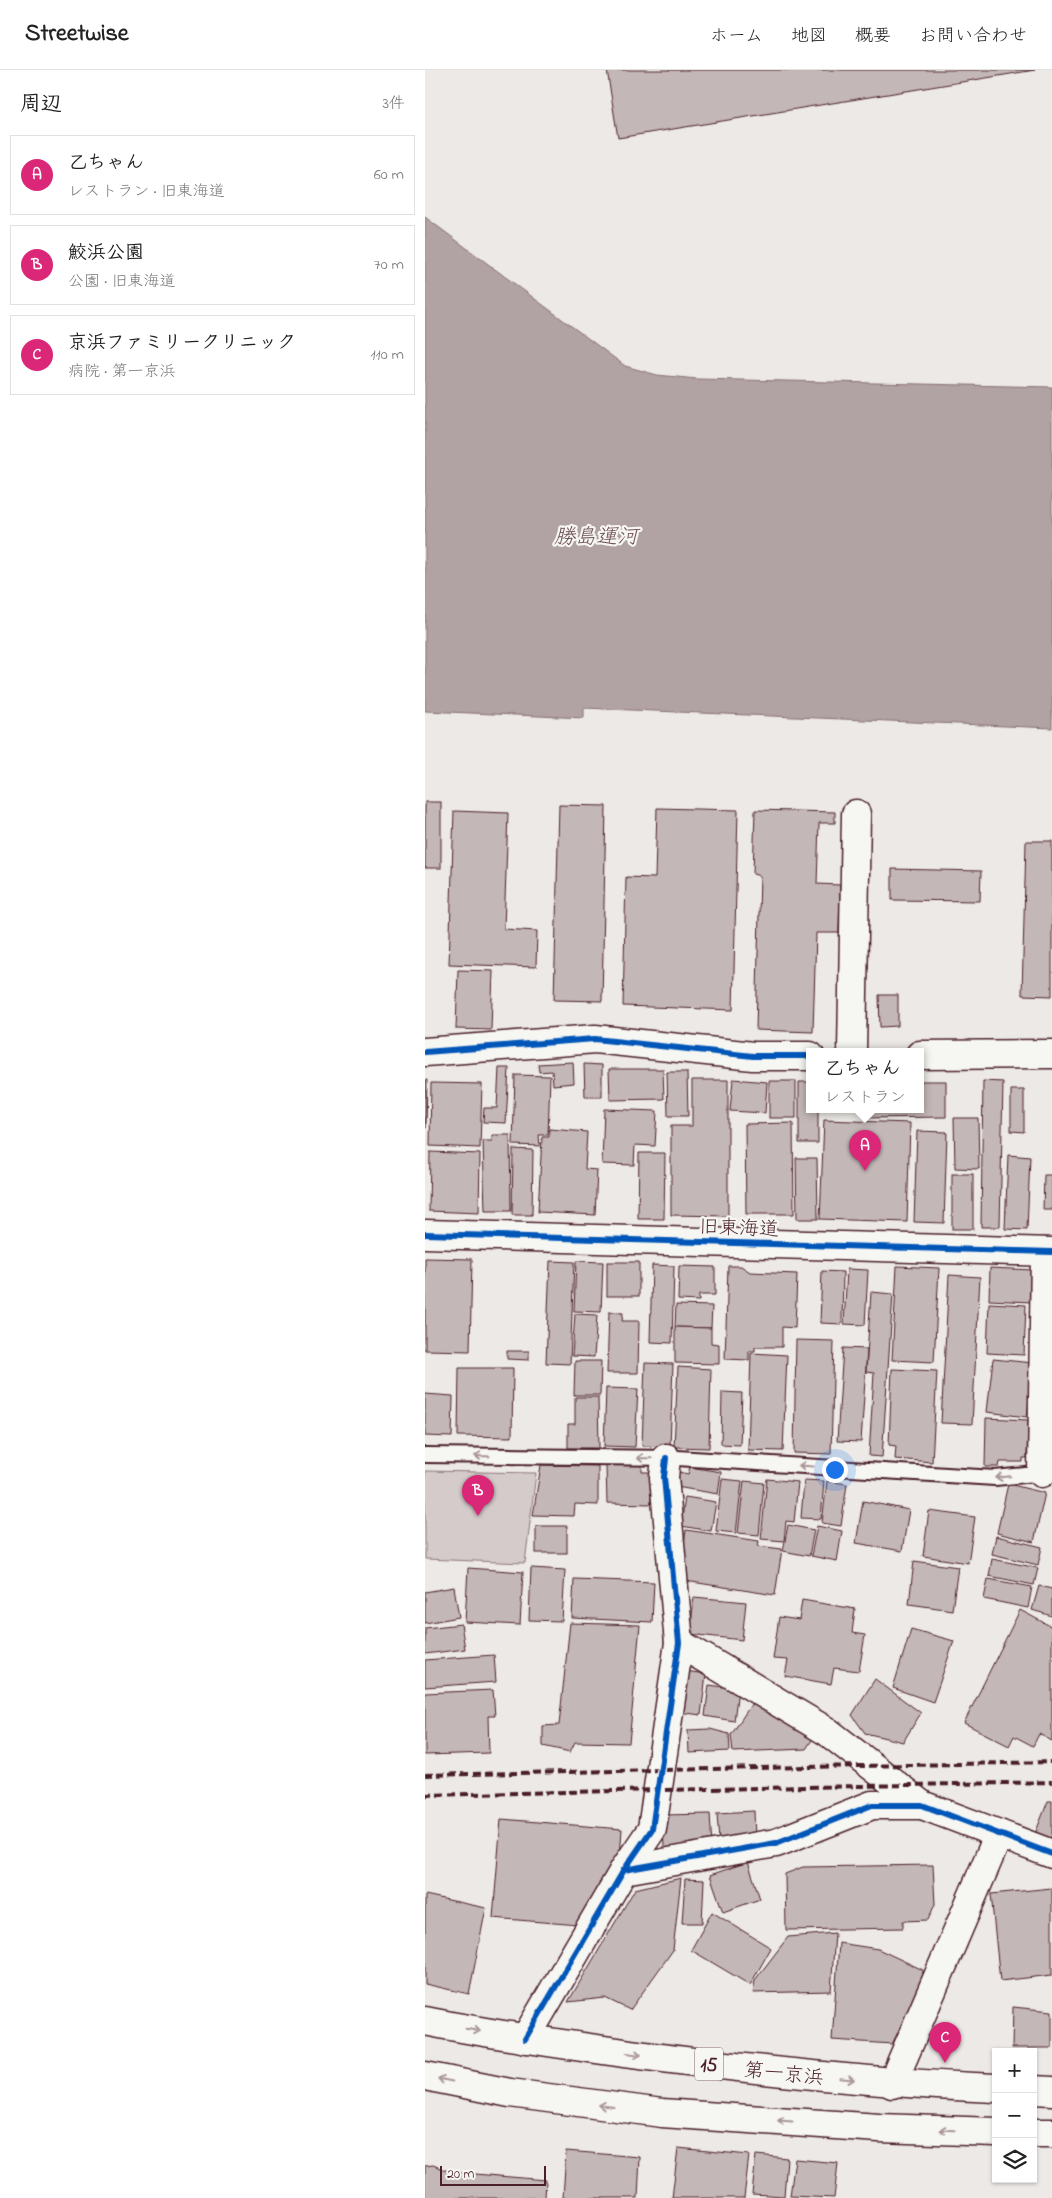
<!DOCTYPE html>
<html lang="ja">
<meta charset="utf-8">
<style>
:root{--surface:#fff;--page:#f6f6f6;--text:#222;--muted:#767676;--line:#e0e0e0;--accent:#db2777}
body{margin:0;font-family:"Indie Flower","Klee One",sans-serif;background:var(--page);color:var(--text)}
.controls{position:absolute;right:15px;bottom:15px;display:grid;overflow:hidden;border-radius:0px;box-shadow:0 1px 4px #0004}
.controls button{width:45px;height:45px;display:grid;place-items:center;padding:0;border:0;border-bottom:1px solid var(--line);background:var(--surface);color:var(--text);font:25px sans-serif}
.scale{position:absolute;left:15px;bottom:12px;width:106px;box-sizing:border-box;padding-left:5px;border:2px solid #4a1f2b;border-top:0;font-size:14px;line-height:18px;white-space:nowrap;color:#4a1f2b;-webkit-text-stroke:4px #f6f6f2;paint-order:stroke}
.you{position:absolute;left:409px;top:1399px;width:18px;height:18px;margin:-12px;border:4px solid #fff;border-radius:50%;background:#1a73e8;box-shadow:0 0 0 8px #1a73e833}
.badge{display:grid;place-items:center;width:32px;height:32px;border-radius:50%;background:var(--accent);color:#fff;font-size:16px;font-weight:700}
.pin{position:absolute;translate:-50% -41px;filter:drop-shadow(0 1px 2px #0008)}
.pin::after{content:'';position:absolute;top:26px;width:18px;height:15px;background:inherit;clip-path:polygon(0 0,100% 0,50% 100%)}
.popup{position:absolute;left:381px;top:978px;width:118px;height:65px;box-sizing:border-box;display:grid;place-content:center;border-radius:0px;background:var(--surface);filter:drop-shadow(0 1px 4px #0005);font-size:16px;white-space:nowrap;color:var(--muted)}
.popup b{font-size:19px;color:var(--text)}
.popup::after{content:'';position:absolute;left:50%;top:100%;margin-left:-10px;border:10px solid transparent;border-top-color:var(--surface)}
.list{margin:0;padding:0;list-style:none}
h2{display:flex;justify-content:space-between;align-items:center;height:65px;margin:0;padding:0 20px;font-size:21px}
h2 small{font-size:16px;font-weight:400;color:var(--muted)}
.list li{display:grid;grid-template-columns:32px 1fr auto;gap:15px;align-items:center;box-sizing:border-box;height:80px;margin:0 10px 10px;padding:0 10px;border:1px solid var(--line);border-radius:0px}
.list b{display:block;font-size:19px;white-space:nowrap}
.list p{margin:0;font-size:16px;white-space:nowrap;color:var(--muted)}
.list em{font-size:16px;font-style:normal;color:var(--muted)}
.icon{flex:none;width:28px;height:28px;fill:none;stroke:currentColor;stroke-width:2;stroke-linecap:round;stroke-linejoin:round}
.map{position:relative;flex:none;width:627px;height:2128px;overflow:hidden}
header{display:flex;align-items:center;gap:30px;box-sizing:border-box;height:70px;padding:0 25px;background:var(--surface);border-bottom:1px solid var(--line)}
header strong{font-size:24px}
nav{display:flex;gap:28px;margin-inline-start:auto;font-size:18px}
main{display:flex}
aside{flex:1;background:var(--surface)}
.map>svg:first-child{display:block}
.green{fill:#d4cbca;stroke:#8f757a}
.water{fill:#b1a2a3;stroke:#886e73}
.building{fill:#c4b7b7;stroke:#4a1f2b}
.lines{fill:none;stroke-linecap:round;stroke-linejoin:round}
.lane-casing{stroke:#4a1f2b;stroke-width:18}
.street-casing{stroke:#4a1f2b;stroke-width:31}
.secondary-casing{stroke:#4a1f2b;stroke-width:31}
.highway-casing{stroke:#4a1f2b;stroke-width:31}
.lane{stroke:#f6f6f2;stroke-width:14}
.street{stroke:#f6f6f2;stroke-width:28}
.secondary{stroke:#f6f6f2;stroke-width:28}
.highway{stroke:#f6f6f2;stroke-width:28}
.rail{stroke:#4a1f2b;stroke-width:4;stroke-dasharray:8 4;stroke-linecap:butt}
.cycleway-casing{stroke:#f6f6f2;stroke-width:9}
.cycleway{stroke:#0057b8;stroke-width:6}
.oneway{stroke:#a99598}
.labels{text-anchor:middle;stroke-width:4.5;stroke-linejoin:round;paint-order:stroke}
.shield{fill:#f6f6f2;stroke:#7e6067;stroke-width:1}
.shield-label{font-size:19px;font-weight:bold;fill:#4a1f2b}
.street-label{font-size:20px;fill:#4a1f2b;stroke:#f6f6f2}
.water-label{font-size:21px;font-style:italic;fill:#6e4d55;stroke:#f6f6f2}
</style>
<header>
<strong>Streetwise</strong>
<nav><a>ホーム</a><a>地図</a><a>概要</a><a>お問い合わせ</a></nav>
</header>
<main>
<aside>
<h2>周辺<small>3件</small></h2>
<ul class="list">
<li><span class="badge">A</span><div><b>乙ちゃん</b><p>レストラン · 旧東海道</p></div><em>60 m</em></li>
<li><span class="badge">B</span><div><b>鮫浜公園</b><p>公園 · 旧東海道</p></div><em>70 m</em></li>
<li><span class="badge">C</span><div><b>京浜ファミリークリニック</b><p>病院 · 第一京浜</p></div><em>110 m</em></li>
</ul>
</aside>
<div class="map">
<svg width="627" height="2128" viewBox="0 0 627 2128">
<rect width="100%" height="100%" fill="#ece9e6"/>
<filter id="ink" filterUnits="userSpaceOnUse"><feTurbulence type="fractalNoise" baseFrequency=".02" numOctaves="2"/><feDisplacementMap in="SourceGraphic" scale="10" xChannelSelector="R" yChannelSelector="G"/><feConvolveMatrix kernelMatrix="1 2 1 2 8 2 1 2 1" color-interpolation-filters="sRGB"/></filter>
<g filter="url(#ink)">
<polygon class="green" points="0,1401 111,1403 100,1493 0,1489"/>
<polygon class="water" points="0,147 200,296 232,305 272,309 627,317 627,658 159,638 159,648 0,641"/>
<g class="building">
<polygon points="182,0 610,0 193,68"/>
<rect x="0" y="732" width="16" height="66"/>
<polygon points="134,735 181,736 177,931 129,930"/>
<polygon points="232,738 313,740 308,940 198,936 201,807 230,808"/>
<polygon points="330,740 410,742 410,753 394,753 392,814 415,815 414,863 391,863 388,962 331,960 335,806 328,804"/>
<polygon points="29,741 83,743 79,859 112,861 111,897 24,894"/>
<polygon points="601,771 627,771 627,926 597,925"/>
<polygon points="467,799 556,801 555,831 467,830"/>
<polygon points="33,900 68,901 66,960 31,959"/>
<polygon points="454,925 473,925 473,956 455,957"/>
<polygon points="148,992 149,1013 128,1015 127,1001 114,1002 113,994"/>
<polygon points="159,994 177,995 177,1027 160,1027"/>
<polygon points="74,998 84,998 81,1053 58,1052 59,1038 72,1038"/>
<polygon points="184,999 238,999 239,1029 185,1030"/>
<polygon points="242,1002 262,1002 263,1046 243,1046"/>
<polygon points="90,1005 125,1006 123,1065 114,1065 115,1076 88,1075"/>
<polygon points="308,1009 342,1012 340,1043 305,1041"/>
<polygon points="0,1010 2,1010 1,1058 0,1058"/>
<polygon points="267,1010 303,1010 303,1146 246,1145 246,1056 267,1056"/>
<rect x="344" y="1011" width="27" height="37"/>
<polygon points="495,1011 521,1011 521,1047 440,1048 440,1040 495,1040"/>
<polygon points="558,1011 578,1012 575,1157 556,1157"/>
<polygon points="374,1012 385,1012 385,1040 393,1040 393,1073 374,1073"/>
<polygon points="6,1013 57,1014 55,1078 5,1076"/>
<polygon points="586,1020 599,1020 599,1062 586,1061"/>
<polygon points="179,1039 232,1041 230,1076 210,1075 209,1095 177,1094"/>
<polygon points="529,1048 553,1048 554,1099 530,1098"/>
<polygon points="399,1050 485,1053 482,1152 395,1149"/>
<polygon points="368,1053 369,1144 321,1144 320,1054"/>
<polygon points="124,1059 162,1062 160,1099 172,1100 170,1145 113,1142 117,1067 124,1067"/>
<polygon points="492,1061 522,1062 519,1153 489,1152"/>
<polygon points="67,1065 85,1065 86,1141 60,1141 58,1071 67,1071"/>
<polygon points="88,1079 108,1080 107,1145 87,1145"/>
<polygon points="5,1082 55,1084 54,1143 4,1141"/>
<polygon points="214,1083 240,1083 239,1149 213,1149"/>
<polygon points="583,1085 605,1087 602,1160 580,1159"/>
<polygon points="371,1088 392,1088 393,1149 372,1149"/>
<rect x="527" y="1104" width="21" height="55"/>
<polygon points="619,1105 627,1105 627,1140 618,1140"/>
<polygon points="0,1188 47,1189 45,1281 0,1280"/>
<polygon points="125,1191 149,1192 145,1294 121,1293"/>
<polygon points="151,1191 178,1192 176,1242 149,1241"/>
<rect x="182" y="1192" width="32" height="34"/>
<polygon points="227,1195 249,1196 247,1273 225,1272"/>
<polygon points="254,1196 290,1197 290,1225 274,1225 274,1231 253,1230"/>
<polygon points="303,1196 316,1196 325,1202 372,1204 370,1258 357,1257 357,1277 330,1277 330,1281 324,1281 324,1290 300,1289"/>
<polygon points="472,1196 514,1198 509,1292 467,1290"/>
<polygon points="565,1198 608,1200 607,1232 564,1230"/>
<polygon points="422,1199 443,1200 440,1255 419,1254"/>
<polygon points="397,1201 418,1202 417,1254 395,1253"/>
<polygon points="524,1205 555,1207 547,1354 516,1353"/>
<polygon points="446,1222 468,1224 457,1387 444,1386 449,1303 441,1302"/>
<polygon points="564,1233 601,1235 599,1285 562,1283"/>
<polygon points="251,1235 287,1236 286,1258 250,1257"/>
<polygon points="184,1242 198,1243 197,1251 214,1251 213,1303 182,1303"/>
<polygon points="150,1244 172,1245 169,1287 147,1286"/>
<polygon points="250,1257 286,1258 286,1273 294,1274 294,1294 250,1293"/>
<polygon points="371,1270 409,1271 406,1384 369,1383"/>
<polygon points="418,1278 442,1279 436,1372 412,1371"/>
<polygon points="82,1281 104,1281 104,1290 82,1289"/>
<polygon points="326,1283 362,1285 358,1381 323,1380"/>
<polygon points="568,1289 608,1293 602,1347 562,1342"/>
<polygon points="150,1291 176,1291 175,1325 149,1325"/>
<polygon points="220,1293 248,1294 245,1377 217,1376"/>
<polygon points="253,1297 286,1299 284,1378 249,1377"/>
<polygon points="34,1298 88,1298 87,1367 33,1366"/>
<polygon points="467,1299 512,1301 507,1392 470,1389 471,1376 464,1375"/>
<polygon points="181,1318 213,1319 210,1377 179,1376"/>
<polygon points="297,1322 317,1323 315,1375 296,1374"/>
<polygon points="0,1324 28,1326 27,1367 0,1366"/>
<polygon points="150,1327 173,1327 174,1378 143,1378 143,1354 150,1354"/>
<polygon points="561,1348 603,1350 602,1388 598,1388 598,1392 575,1392 574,1397 560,1397"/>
<polygon points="116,1395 173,1396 173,1435 150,1434 149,1446 108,1445"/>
<polygon points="181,1395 217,1395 217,1402 226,1402 226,1434 182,1433"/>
<polygon points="265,1397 296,1402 293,1424 251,1417 253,1402 263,1404"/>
<polygon points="297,1409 317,1411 311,1463 291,1461"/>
<polygon points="342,1409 373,1412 369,1452 361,1451 359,1471 336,1469"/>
<polygon points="379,1410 399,1411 396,1449 376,1448"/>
<polygon points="319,1411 339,1413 334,1465 313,1463"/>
<polygon points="402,1411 422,1414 416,1456 397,1453"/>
<polygon points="583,1414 620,1423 609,1472 572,1463"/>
<polygon points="260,1427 291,1432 286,1461 256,1456"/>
<polygon points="438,1431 484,1440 477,1481 431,1473"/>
<polygon points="504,1441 550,1447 543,1493 498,1486"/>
<polygon points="363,1455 389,1460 384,1486 358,1481"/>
<rect x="111" y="1456" width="31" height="27"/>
<polygon points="392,1456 417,1461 412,1491 386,1486"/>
<polygon points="261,1460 334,1471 333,1476 357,1479 350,1525 254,1510"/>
<polygon points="571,1466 617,1477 613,1495 567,1484"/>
<polygon points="567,1489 613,1498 609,1515 564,1506"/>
<polygon points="489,1491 533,1497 527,1540 484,1534"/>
<polygon points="43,1498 98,1502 95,1555 40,1552"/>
<polygon points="106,1498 140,1500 137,1551 104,1550"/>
<polygon points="149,1509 229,1512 227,1552 147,1548"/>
<polygon points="563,1509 607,1517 603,1538 559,1529"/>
<polygon points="614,1516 627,1519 627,1546 607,1540"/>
<polygon points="29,1517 34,1547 0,1553 0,1522"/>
<polygon points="269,1527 321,1532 317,1570 265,1564"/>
<polygon points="377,1530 430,1539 427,1563 440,1565 434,1601 409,1598 406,1614 360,1606 363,1590 348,1589 354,1547 374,1550"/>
<polygon points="595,1540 627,1557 627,1671 614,1664 608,1676 589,1666 584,1676 539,1653"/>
<polygon points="145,1553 215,1555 204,1673 150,1672 145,1682 118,1676 118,1656 134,1655"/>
<polygon points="36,1554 40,1579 0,1584 0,1558"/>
<polygon points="486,1559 529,1571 508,1632 468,1618"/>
<polygon points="69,1585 71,1612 0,1617 0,1590"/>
<polygon points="260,1601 281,1604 276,1645 254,1642"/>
<polygon points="450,1609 496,1643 478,1672 440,1663 427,1645"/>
<polygon points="284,1615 313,1619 309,1651 280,1646"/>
<polygon points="68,1620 70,1646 63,1646 64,1683 0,1685 0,1623"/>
<polygon points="331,1627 391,1664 381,1679 308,1682 306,1665"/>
<polygon points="285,1659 304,1664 305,1681 264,1683 263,1660"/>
<polygon points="623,1731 627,1731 627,1771 610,1764"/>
<polygon points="329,1741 330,1769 294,1771 292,1743"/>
<polygon points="285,1744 287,1778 239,1780 238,1745"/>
<polygon points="76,1749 197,1759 195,1787 154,1855 68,1848"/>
<polygon points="323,1792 335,1829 298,1842 285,1805"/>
<polygon points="508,1795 510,1834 503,1850 478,1851 478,1858 361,1860 360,1804 378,1797"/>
<polygon points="256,1808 248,1880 205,1940 180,1928 143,1932 210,1819"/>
<polygon points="260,1809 279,1810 277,1853 257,1853"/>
<polygon points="627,1818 627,1905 575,1911 566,1824"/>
<polygon points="0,1825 61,1838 44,1924 0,1914"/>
<polygon points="287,1842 346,1878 325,1915 266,1880"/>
<polygon points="410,1863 406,1921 328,1923 330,1910 363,1867"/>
<polygon points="414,1873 453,1879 498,1900 496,1920 467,1974 407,1970"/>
<polygon points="588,1937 627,1941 627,1978 587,1978"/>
<polygon points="253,2078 324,2085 319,2128 247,2128"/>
<polygon points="141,2081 215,2087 213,2128 138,2128"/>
<polygon points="331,2085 362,2088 359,2126 327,2124"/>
<polygon points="370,2089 413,2093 409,2128 365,2126"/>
<polygon points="8,2095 26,2102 121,2110 120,2128 0,2128 0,2096"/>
</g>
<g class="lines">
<defs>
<polyline id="lane" points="0,1385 252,1388 570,1408 621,1403"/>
<g id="street">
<polyline points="0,982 170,969 328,986 385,986"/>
<polyline points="427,982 431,744"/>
<polyline points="495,985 627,984"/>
<polyline points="617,1403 620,1182"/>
<polyline points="254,1573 403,1662 497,1735"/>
<polyline points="199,1800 351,1773 447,1735 497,1735 627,1784"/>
<polyline points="100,1969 199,1800 227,1759 254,1573 239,1407 241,1388"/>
<polyline points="467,2014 574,1764"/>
</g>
<polyline id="secondary" points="0,1164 627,1182"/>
<g id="highway">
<path d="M0,1951C68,1965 137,1974 206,1984C327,2000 448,2013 571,2018"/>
<polyline points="0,2006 85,2023 237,2043 454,2058 571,2062"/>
<polyline points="608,2020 627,2021"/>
<polyline points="608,2063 627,2063"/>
</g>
</defs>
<use href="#lane" class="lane-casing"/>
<use href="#street" class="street-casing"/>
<use href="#secondary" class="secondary-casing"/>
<use href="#highway" class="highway-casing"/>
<use href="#lane" class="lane"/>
<use href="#street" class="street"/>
<use href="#secondary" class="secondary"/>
<use href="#highway" class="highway"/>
<g class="rail">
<polyline points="0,1705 627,1692"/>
<polyline points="0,1725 627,1712"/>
</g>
<defs>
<g id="cycleway">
<polyline points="0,982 170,969 328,986 385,986"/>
<polyline points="0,1164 627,1182"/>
<polyline points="199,1800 351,1773 447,1735 497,1735 627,1784"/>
<polyline points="100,1969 199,1800 227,1759 254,1573 239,1407 241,1388"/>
</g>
</defs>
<use href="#cycleway" class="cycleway-casing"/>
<use href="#cycleway" class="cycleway"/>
</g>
<defs><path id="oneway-shaft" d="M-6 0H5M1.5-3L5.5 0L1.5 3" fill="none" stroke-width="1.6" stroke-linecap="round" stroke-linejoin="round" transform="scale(1.25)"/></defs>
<g class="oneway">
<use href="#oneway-shaft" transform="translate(57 1386) rotate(-179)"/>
<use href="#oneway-shaft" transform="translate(219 1388) rotate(-179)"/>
<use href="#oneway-shaft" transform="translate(381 1396) rotate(-176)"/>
<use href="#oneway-shaft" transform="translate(578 1407) rotate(174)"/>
<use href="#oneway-shaft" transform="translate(48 1960) rotate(10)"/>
<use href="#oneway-shaft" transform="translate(209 1984) rotate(8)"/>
<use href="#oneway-shaft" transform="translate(422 2009) rotate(5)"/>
<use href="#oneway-shaft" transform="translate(20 2010) rotate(-169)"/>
<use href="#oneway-shaft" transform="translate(181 2036) rotate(-172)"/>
<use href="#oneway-shaft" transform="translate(360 2051) rotate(-176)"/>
<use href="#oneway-shaft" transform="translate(522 2060) rotate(-178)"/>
</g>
</g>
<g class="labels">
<rect class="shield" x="270" y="1977.5" width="28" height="33" rx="4"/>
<g class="shield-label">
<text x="284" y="2001">15</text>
</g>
<g class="street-label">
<text transform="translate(314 1157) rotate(2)" y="7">旧東海道</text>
<text transform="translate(359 2003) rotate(6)" y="7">第一京浜</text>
</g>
<g class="water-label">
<text x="171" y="473">勝島運河</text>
</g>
</g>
</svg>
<div class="controls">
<button>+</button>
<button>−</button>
<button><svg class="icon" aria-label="layers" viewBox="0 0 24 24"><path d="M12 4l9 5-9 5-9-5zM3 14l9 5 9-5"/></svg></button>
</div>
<div class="scale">20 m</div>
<div class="you"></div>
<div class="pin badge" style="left:440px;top:1101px">A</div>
<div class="popup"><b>乙ちゃん</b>レストラン</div>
<div class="pin badge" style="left:53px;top:1446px">B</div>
<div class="pin badge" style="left:520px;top:1993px">C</div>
</div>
</main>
